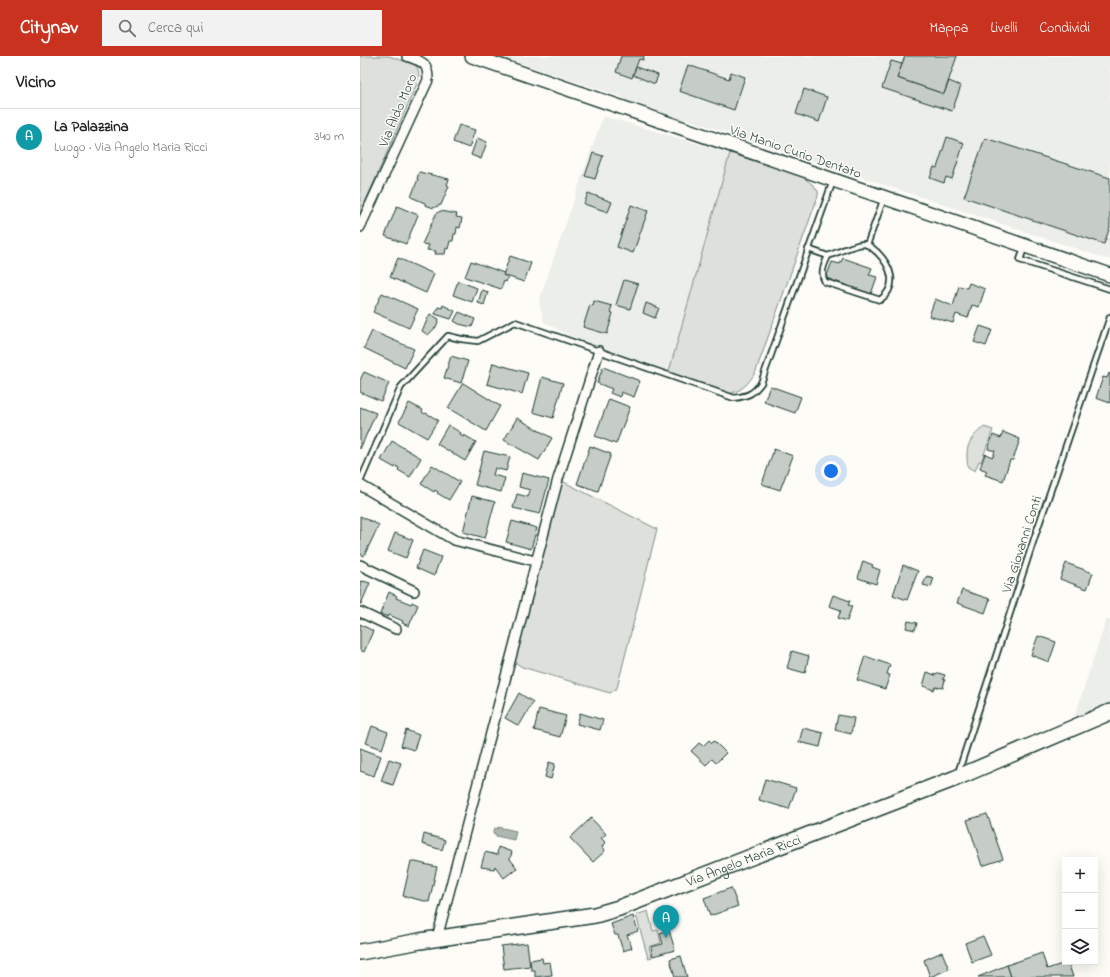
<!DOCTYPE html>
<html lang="it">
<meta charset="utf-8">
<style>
:root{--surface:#fff;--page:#f2f2f2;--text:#202124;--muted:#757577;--line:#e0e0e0;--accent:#c8321e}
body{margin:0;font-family:"Indie Flower",sans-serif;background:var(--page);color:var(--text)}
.controls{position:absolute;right:12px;bottom:12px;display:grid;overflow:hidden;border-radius:0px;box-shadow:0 4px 16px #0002}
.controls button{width:36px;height:36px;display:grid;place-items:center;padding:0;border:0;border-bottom:1px solid var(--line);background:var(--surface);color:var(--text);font:20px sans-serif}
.you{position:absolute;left:471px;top:415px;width:14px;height:14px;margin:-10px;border:3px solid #fff;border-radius:50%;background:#1a73e8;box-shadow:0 0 0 6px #1a73e833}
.badge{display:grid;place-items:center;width:26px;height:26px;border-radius:50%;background:var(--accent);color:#fff;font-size:13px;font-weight:700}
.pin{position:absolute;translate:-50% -33px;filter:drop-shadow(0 1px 2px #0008)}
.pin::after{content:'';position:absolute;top:21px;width:14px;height:12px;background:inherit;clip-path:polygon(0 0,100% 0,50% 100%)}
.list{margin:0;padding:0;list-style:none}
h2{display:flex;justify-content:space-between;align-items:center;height:52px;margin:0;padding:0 16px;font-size:17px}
h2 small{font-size:13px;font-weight:400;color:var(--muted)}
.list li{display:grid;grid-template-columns:26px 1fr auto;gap:12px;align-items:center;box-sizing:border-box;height:56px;padding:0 16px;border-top:1px solid var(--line)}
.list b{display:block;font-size:15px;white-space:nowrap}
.list p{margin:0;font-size:13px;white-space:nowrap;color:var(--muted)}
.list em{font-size:13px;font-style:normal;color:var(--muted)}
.icon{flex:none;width:22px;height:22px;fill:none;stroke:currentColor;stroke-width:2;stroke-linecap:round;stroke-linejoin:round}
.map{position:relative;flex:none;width:750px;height:921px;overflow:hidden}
header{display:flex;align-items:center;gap:24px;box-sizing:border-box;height:56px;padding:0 20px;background:var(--accent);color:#fff}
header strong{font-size:19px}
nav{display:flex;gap:22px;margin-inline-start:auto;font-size:14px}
.search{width:280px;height:36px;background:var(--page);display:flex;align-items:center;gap:10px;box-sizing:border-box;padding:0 14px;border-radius:0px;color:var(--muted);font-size:15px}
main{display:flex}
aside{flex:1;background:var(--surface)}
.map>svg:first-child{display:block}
.built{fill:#eceee9}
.green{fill:#dde0db;stroke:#7e8e88}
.water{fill:#aeb8b1;stroke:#75877f}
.building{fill:#c6cdc7;stroke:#1f3d34}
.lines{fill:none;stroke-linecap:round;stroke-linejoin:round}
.service-casing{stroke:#1f3d34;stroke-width:8}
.minor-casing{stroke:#1f3d34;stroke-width:12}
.secondary-casing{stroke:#1f3d34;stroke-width:16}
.primary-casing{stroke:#1f3d34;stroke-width:18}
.service{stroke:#fdfcf7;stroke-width:4.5}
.minor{stroke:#fdfcf7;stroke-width:9}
.secondary{stroke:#fdfcf7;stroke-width:13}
.primary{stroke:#fdfcf7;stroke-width:15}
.labels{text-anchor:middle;stroke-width:3;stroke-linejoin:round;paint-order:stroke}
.street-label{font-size:14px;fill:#1f3d34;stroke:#fdfcf7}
</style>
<header>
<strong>Citynav</strong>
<div class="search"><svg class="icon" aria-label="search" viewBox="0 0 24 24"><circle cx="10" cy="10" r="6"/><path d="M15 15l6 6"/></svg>Cerca qui</div>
<nav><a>Mappa</a><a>Livelli</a><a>Condividi</a></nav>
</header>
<main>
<aside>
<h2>Vicino<small></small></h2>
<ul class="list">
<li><span class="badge" style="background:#0f9aa8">A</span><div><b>La Palazzina</b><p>Luogo · Via Angelo Maria Ricci</p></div><em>340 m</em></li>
</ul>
</aside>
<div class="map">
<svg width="750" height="921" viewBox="0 0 750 921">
<rect width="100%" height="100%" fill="#fdfcf7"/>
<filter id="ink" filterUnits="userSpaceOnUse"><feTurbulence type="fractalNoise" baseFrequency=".025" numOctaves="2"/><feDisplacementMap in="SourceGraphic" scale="8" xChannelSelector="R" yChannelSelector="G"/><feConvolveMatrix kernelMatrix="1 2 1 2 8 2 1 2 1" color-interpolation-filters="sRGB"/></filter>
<g filter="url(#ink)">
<g class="built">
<polygon points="138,0 750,0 750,204 326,63 319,67 311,64 304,57 291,52 277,47 272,50 266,48 262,41"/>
<polygon points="243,60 370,97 308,319 239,295 184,266 179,245"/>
<polygon points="746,564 750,564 750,650 714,663"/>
</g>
<g class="green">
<polygon points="0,0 29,0 55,9 58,13 59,19 57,28 0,158"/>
<path d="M370,97L442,120L453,129L458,135V140L396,315C389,327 382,336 367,338L308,319Z"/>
<path d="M624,371L633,374L621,406L619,405L615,415L608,411C605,392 608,383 624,371Z"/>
<polygon points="198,423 297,473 257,632 250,637 162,611 156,607 155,602"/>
<polygon points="288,855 293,875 298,874 301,887 289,891 292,901 288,902 276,859"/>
</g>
<polygon class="water" points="138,771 156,775 154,784 136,780 136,778 133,778 135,772 138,773"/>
<g class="building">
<polygon points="261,0 284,0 283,4 279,3 272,22 256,16"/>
<polygon points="545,0 597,0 584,38 537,22"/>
<polygon points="531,5 542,8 537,22 584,38 589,25 601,30 592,55 522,32"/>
<polygon points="328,9 369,23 371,16 385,21 374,54 319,35"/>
<polygon points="276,11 298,19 295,28 273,19"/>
<polygon points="444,33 467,41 459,66 436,58"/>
<polygon points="99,69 115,74 109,92 93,86"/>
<polygon points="587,81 604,87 592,123 586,121 584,127 570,122 574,111 577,112"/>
<polygon points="117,82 127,86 121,103 111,99"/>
<polygon points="625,82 750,122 750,171 744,188 604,141"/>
<polygon points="233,97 243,100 235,123 225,120"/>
<polygon points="59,116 89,123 87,129 89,130 81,149 75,151 74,152 65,149 65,147 51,141 58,123 57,123"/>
<polygon points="228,137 252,146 248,156 224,148"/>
<polygon points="271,149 288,155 273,197 257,191"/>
<polygon points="37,150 58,159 46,188 25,180"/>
<polygon points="80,155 97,158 96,161 102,162 100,172 97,171 96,178 94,178 93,185 90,185 88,193 86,192 85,198 75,198 76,195 67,194 69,189 62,188 76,158"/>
<polygon points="150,200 171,207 164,226 143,219"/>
<polygon points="38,202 74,218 66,237 30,221"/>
<polygon points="483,202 512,212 509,219 517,221 511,238 466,222 472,206 480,208"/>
<polygon points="111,205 144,217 143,219 148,221 146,226 144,225 141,233 105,221"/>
<polygon points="264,224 278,228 270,253 256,249"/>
<polygon points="98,225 117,232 112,246 93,239"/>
<polygon points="609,227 625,233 619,251 612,249 608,262 596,258 593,267 569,260 575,243 593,250 599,230 607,232"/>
<polygon points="122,234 128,236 124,249 118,247"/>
<polygon points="22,237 58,253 49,272 13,256"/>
<polygon points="234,245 252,250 250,256 253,257 247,278 223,271 230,249 233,250"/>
<polygon points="286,247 299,252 295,262 283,257"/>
<polygon points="83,249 95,255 91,263 75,258 78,251 82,252"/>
<polygon points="99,256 115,263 112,271 99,268 94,265"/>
<polygon points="70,258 79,263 76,271 68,279 62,275"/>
<polygon points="620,270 632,274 626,290 614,286"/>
<polygon points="12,275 54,293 45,312 4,292"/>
<polygon points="91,300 108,305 101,327 84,322"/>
<polygon points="133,307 168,317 162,338 127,328"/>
<polygon points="243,311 280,325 274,341 261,336 260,341 250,337 252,333 237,327"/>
<polygon points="4,316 29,327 21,345 0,336 0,324"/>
<polygon points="749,317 750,318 750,347 736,342 743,321 747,322"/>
<polygon points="182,321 203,327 193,362 173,356"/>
<polygon points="103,327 140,350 126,375 88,352"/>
<polygon points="410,330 441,341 435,357 404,346"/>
<polygon points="249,343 270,351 256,388 235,380"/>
<polygon points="49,347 63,354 62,356 65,358 66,357 78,364 67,382 39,366"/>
<polygon points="0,351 16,357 0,393"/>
<polygon points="157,362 192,382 179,404 144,384"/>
<polygon points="88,369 101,377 100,379 103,381 104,379 116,386 105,405 77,388"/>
<polygon points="643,376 660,383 653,404 650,404 643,425 625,419 627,415 620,412 625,398 633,401 635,395 628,393 633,379 641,382"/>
<polygon points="32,385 61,402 50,421 38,414 39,412 36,410 35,412 21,404"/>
<polygon points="230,390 251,398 238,435 217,428"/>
<polygon points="414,393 433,400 420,434 402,428"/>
<polygon points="124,395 150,401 146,415 135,412 133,419 145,422 141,436 115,429"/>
<polygon points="72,409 100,426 89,444 77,437 78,436 75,434 74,436 61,428"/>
<polygon points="162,417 189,424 180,458 153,452 157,438 168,441 170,434 159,431"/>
<polygon points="112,440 135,446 125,482 103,476"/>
<polygon points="0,460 19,469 4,500 0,498"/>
<polygon points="152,465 177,472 171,493 146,486"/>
<polygon points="35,477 53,484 46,502 28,495"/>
<polygon points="63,494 81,501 74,520 56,512"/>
<polygon points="503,505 513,509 512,511 520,514 516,528 498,522"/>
<polygon points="706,507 733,517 727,533 700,523"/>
<polygon points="543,509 558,515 547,544 533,539"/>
<polygon points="567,520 574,522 571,531 563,529"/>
<polygon points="0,525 3,526 3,525 10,527 1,548 0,548"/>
<polygon points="602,534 630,543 625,557 597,547"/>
<polygon points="29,536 37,540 36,542 51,548 52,546 58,549 49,570 42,567 43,565 29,559 28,561 20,558"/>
<polygon points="473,539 490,545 488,549 492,550 487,565 478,562 481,554 469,550"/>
<polygon points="548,565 557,567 555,574 546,572"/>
<polygon points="0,568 13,575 4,596 0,594"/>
<polygon points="678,580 696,586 689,606 671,599"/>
<polygon points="432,595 449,600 445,617 427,612"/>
<polygon points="505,600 530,609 527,618 530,619 525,633 497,624"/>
<polygon points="567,616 575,619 578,618 578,617 585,619 583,623 585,624 583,632 575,631 574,634 563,630"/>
<polygon points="159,637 173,646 159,670 145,662"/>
<polygon points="179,653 206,660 200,681 174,674"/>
<polygon points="220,657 243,664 240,674 217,668"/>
<polygon points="478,659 494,662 491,678 475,674"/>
<polygon points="12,670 28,676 22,693 6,687"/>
<polygon points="443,672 463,677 460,691 439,686"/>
<polygon points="46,674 59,679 54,694 41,690"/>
<polygon points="349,684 352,687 354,685 366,697 356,707 352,703 346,709 331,695 339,687 343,690"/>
<polygon points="0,692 21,700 14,720 0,715"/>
<polygon points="29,703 41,707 33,729 21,725"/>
<polygon points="189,706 195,708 191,723 185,721"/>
<polygon points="405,723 436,732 429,753 399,744"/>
<polygon points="627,758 643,803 622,810 607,764"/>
<polygon points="231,762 246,778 241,782 245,786 242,791 245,795 233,806 210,782"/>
<polygon points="64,778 85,784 82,794 62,788"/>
<polygon points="138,791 152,796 150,803 157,812 144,822 135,810 134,813 121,811 125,796 137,799"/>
<polygon points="51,805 77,811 69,846 43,840"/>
<polygon points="371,832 378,850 350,860 344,842"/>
<polygon points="273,860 278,875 267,879 272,892 263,895 258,879 255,879 251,868"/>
<polygon points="309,874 315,894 293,900 291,891 303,888 300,877"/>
<polygon points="623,880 631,899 612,906 605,887"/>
<polygon points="167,887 170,910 144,913 141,890"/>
<polygon points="582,896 589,913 570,921 564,904"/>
<polygon points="682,897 687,913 708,906 713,921 651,921 647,909"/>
<polygon points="321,900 327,921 315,921 310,903"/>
<polygon points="182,902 183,907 190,906 192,919 175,921 175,914 171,914 170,904"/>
<polygon points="647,909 651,921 618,921"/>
</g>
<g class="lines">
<defs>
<g id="service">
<polyline points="507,189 524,142"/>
<polyline points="664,192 660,204 750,233"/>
<path d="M448,193L468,200C476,197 495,188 504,188C509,188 513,193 517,196C531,210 539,230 520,244L465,226C460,217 464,209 468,200"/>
<path d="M0,426L41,331L88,280L101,283L118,285L155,266L374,342C388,340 393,338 401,327L473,125"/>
<polyline points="598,717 675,480 750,261"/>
</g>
<g id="minor">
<path d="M0,171L68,24C68,6 63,6 47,0"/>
<polyline points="0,429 94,484 175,505"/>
<polyline points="0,509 54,535"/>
<polyline points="0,556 36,573"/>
<polyline points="77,882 198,423 239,295"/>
</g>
<polyline id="secondary" points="112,0 750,219"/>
<g id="primary">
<path id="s1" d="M0,896L60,885L235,859L259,852L596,722L750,656"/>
</g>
</defs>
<use href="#service" class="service-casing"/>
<use href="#minor" class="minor-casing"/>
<use href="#secondary" class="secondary-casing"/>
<use href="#primary" class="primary-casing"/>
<use href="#service" class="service"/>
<use href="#minor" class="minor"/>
<use href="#secondary" class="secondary"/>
<use href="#primary" class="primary"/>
</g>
</g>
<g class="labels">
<g class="street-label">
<text transform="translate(37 54) rotate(-67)" y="5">Via Aldo Moro</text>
<text transform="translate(436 95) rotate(19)" y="5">Via Manio Curio Dentato</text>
<text transform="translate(661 488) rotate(-72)" y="5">Via Giovanni Conti</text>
<text dy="5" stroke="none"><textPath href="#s1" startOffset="396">Via Angelo Maria Ricci</textPath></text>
</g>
</g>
</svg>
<div class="controls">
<button>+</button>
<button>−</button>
<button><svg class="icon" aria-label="layers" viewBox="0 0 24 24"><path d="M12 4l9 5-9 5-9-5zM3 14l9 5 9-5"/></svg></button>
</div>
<div class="you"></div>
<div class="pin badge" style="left:306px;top:882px;background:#0f9aa8">A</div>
</div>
</main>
